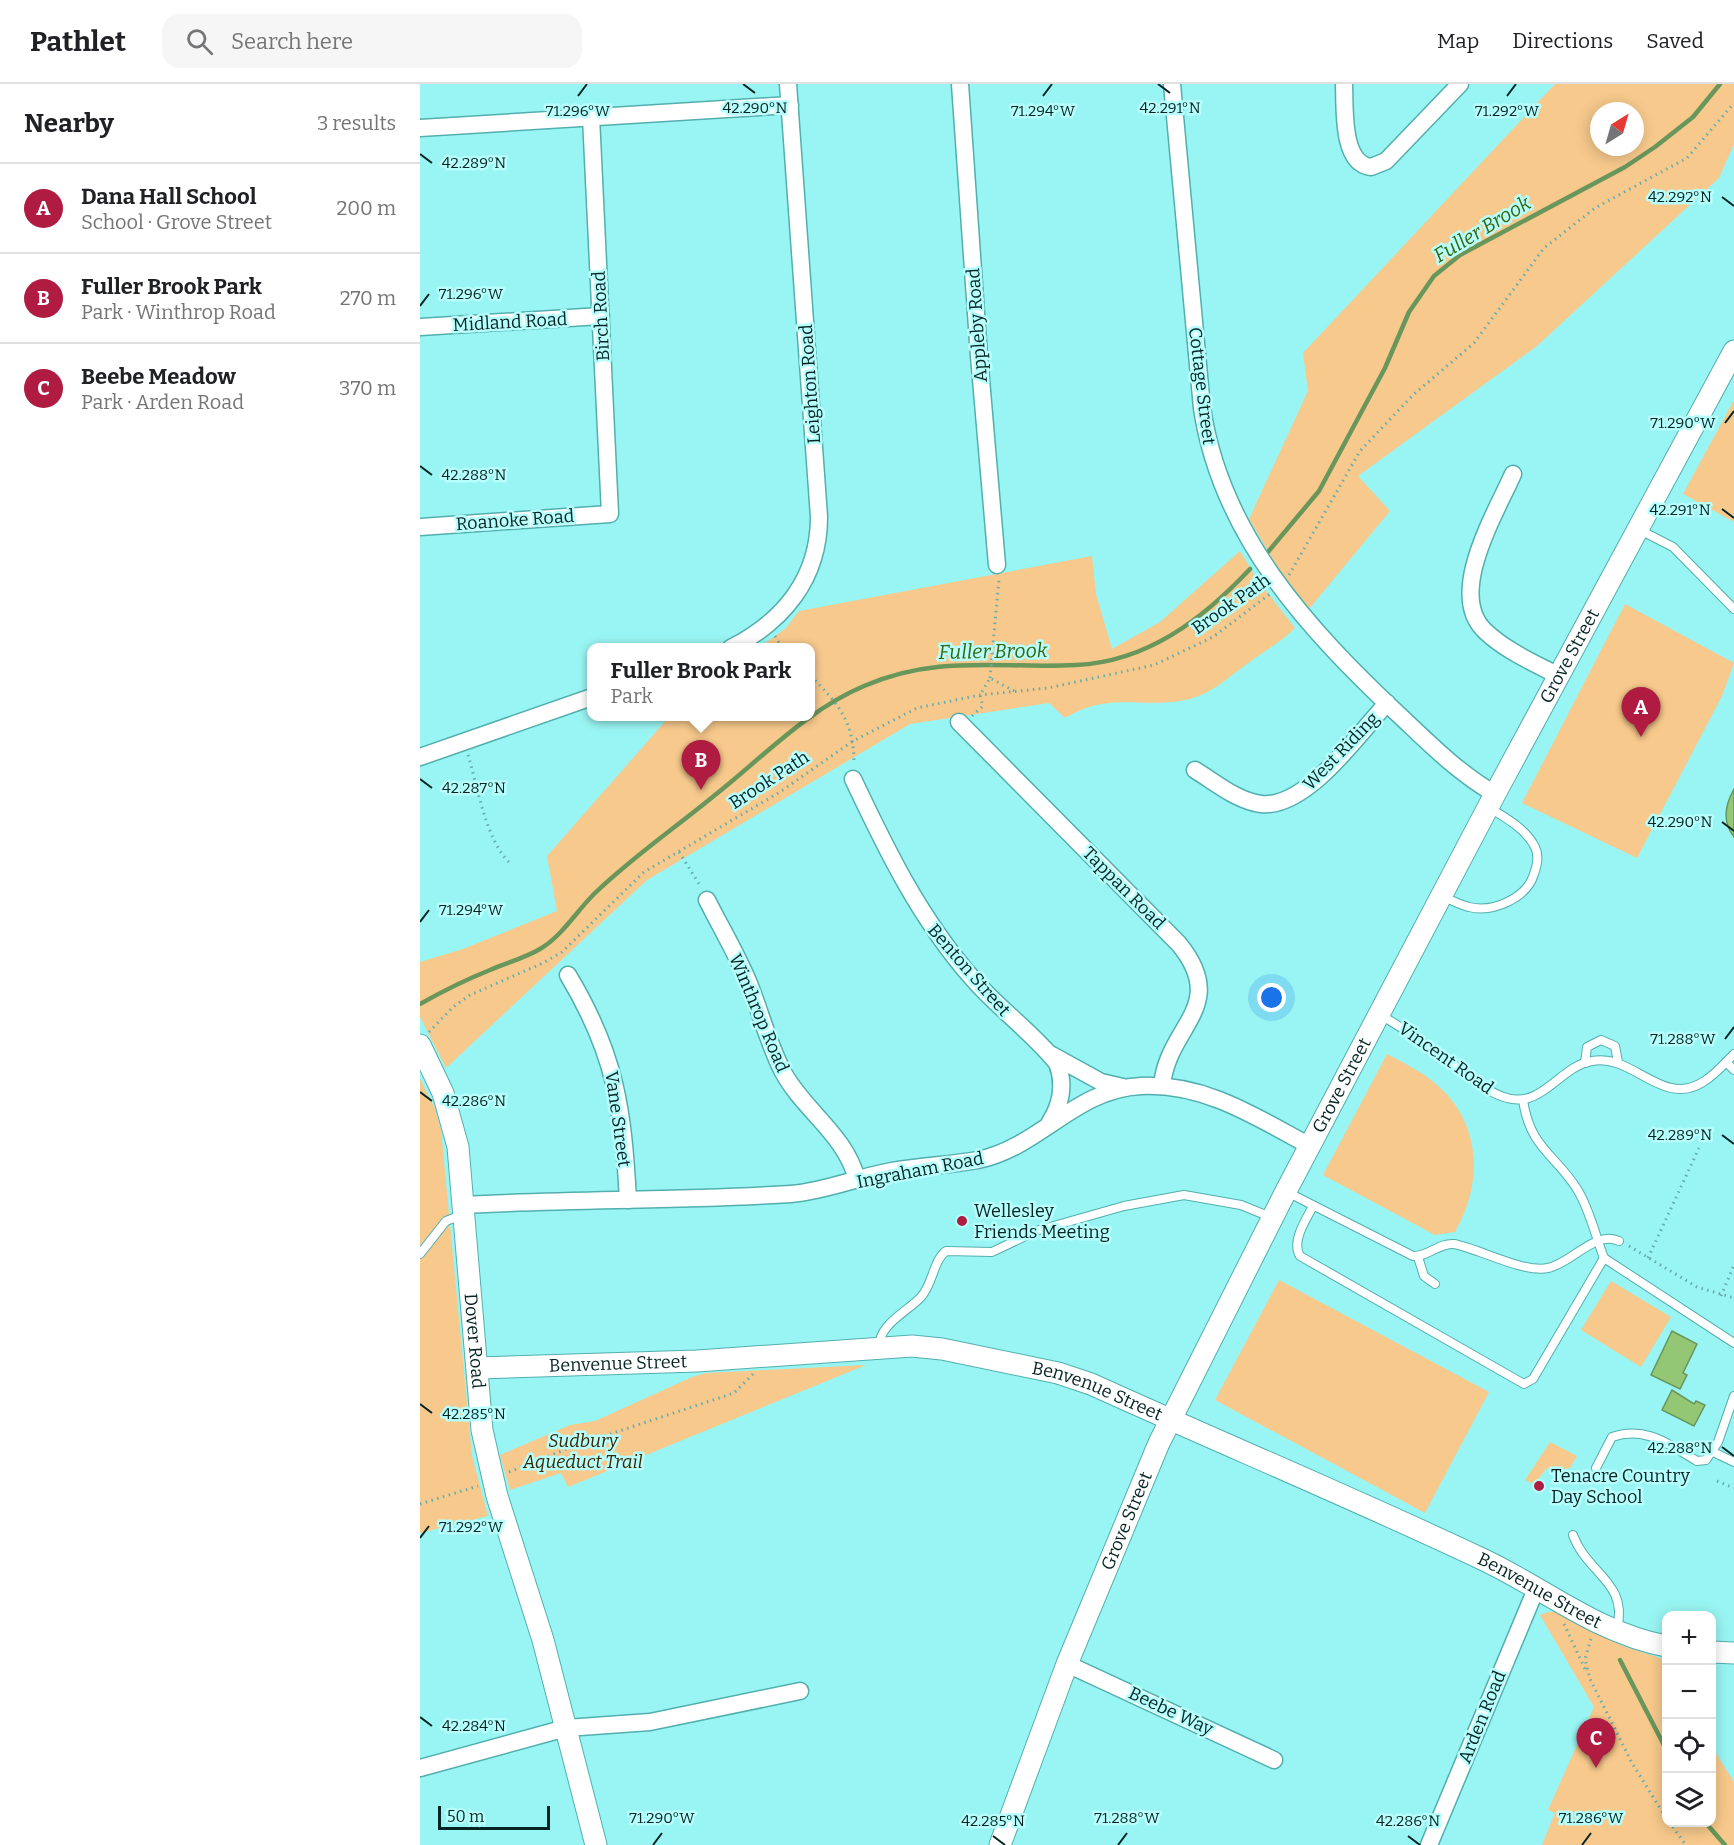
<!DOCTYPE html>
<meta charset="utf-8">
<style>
:root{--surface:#fff;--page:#f6f6f6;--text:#202124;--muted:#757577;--line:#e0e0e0;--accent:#af1b41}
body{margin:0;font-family:Bitter,serif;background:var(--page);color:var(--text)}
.controls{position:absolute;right:18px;bottom:18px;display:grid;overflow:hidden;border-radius:12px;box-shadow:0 3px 15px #0003}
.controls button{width:54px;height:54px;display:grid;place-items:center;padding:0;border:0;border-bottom:2px solid var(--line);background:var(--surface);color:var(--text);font:30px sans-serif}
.compass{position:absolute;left:1170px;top:18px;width:54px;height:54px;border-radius:50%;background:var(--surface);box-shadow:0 3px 15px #0003;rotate:37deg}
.scale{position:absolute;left:18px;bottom:15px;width:112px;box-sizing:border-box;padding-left:6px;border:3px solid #062424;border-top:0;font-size:16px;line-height:21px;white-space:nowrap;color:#062424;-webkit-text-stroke:4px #b7fffd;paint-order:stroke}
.you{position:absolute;left:852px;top:914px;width:21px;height:21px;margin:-15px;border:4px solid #fff;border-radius:50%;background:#1a73e8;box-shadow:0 0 0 9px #1a73e833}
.badge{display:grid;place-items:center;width:39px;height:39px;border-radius:50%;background:var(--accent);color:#fff;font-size:20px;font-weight:700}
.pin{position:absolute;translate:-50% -50px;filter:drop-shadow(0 2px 3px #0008)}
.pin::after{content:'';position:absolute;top:32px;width:21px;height:18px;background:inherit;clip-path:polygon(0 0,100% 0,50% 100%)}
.popup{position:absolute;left:167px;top:559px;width:228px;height:78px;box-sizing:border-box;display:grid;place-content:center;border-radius:12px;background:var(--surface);filter:drop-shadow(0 2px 4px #0005);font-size:20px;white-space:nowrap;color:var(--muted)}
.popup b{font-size:22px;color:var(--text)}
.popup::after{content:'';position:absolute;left:50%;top:100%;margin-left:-12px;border:12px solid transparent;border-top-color:var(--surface)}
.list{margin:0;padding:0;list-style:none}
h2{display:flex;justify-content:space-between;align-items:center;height:78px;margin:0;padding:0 24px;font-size:26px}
h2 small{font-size:20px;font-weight:400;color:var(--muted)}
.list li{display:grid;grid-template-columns:39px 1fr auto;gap:18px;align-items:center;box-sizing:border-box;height:90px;padding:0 24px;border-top:2px solid var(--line)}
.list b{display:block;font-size:22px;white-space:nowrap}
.list p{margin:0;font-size:20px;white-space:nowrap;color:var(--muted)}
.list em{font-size:20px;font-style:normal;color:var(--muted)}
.icon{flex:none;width:33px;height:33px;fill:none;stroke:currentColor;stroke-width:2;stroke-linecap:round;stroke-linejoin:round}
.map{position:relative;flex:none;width:1314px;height:1761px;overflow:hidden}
header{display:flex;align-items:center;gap:36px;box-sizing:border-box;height:84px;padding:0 30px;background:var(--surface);border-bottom:2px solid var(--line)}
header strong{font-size:28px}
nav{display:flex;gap:33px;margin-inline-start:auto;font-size:21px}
.search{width:420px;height:54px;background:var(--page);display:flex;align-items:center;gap:15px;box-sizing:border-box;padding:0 21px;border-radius:18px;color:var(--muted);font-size:22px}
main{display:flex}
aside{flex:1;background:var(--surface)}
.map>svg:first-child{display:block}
.green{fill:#f7c98c;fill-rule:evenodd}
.water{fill:#94c773;stroke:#69965b;stroke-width:1.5}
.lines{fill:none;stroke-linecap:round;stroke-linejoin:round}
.stream{stroke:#69965b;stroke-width:4.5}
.service-casing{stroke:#52afae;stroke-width:10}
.minor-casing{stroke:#52afae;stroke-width:19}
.tertiary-casing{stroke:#52afae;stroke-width:23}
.path{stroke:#66adac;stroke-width:3;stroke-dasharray:1.5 4.5;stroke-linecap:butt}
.service{stroke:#fff;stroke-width:8}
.minor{stroke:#fff;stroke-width:16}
.tertiary{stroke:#fff;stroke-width:21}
.ticks{fill:none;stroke:#062424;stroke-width:2}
.poi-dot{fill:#af1b41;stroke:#b7fffd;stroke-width:2}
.labels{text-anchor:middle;stroke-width:5;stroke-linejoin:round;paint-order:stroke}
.street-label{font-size:18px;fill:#062424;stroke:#b7fffd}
.poi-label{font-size:18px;fill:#062424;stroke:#b7fffd;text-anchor:start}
.park-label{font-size:18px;font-style:italic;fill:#3d2500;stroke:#b7fffd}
.water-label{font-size:20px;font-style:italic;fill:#39660f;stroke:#b7fffd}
.ticks-label{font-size:15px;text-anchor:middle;fill:#062424;stroke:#b7fffd;stroke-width:5;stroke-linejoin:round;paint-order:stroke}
</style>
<header>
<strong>Pathlet</strong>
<div class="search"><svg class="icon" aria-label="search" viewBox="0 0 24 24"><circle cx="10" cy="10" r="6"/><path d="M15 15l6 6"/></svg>Search here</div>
<nav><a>Map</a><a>Directions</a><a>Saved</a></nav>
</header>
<main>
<aside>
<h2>Nearby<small>3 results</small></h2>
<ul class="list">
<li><span class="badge">A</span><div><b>Dana Hall School</b><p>School · Grove Street</p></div><em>200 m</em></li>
<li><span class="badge">B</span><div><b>Fuller Brook Park</b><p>Park · Winthrop Road</p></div><em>270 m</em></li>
<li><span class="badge">C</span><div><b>Beebe Meadow</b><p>Park · Arden Road</p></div><em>370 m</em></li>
</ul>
</aside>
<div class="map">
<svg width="1314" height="1761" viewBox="0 0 1314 1761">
<rect width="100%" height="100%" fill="#99f5f3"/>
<g class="green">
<path d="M1135,0H1314V60L1299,94L1117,262L938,392L970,427L889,525L862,491L829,435L888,307L883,269ZM1179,27H1215V63H1179Z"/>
<polygon points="1314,316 1314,438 1263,410"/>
<path d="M820,467L837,495L875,544C861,558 843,568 827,580C807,594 791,611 765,616C719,625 691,607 645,634L629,619L490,640L227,796L26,984L0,933V878L43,865L137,827L127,772L249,633L391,632V564L340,563L366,544L379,527L672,472L676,510L692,565L740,538Z"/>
<polygon points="1205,520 1314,579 1302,612 1217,774 1102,719"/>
<path d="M967,970C982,978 998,986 1011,996C1061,1034 1065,1097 1035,1148L1015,1151L903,1091Z"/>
<polygon points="0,995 14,1022 21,1046 52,1372 68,1432 0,1449"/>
<polygon points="859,1196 1069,1308 1005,1429 795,1316"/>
<polygon points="1191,1197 1251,1233 1221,1283 1161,1246"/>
<polygon points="446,1281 148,1403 141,1389 90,1406 80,1371 150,1341 175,1337 272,1293 286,1289"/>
<polygon points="1130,1358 1157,1372 1150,1384 1134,1387 1127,1384 1114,1400 1105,1396"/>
<polygon points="1128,1528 1136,1528 1203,1562 1246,1576 1246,1738 1292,1738 1292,1663 1314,1698 1314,1761 1122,1761 1135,1729 1128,1726 1174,1623 1120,1531"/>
</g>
<g class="water">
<path d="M1314,705V753C1302,738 1305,721 1314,705Z"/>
<polygon points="1252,1247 1277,1260 1263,1289 1267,1291 1260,1305 1231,1291"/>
<polygon points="1252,1306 1274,1320 1276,1317 1285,1321 1274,1342 1242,1326"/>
</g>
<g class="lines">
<g class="stream">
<polyline points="848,468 899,407 965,284 989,228 1014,192 1040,171 1205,83 1235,63 1273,33 1300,0"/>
<path d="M0,920C23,907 45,896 70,886C86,879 105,874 120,865C142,852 156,828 174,810C211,774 255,744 295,711C343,673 387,626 444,602C518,570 579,585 656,581C727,578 783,535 830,485"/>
<polyline points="1200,1576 1246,1665"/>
<polyline points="1285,1738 1305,1761"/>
</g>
<defs>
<g id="service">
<polyline points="1218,445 1253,463 1314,525"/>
<path d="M1023,813C1032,816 1040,821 1049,823C1073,829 1107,814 1114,790C1117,782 1119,771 1115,763C1105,744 1087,735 1070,724"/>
<path d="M960,931C990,947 1017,969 1044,988C1057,998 1071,1010 1087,1014C1123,1024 1140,982 1172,977C1213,969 1242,1024 1283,998C1295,991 1304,980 1314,970"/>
<polyline points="1306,978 1314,986"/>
<polyline points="1165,979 1167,963 1181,956 1195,962 1198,978"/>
<path d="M1103,1016C1110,1064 1135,1070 1157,1105C1170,1126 1175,1151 1184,1174"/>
<path d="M867,1108L993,1172C1008,1173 1018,1159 1034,1160C1060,1165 1103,1189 1128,1184C1152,1179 1175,1146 1199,1157"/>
<path d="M893,1122C886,1136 871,1157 880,1172L1104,1300L1113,1295L1184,1174L1314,1259"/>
<polyline points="0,1170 26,1137 42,1131"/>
<polyline points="998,1173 1004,1192 1015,1200"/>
<path d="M459,1263C459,1240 487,1228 501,1213C513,1200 513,1177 526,1167L572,1168L616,1147L704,1122L764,1111L821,1121L853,1134"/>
<polyline points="1293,1368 1314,1378"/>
<path d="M1176,1384L1192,1353C1225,1341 1250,1361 1277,1377L1286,1376L1298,1358L1314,1312"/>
<path d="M1153,1451C1167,1490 1209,1498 1197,1545"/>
</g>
<g id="minor">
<polyline points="540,0 559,272 577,481"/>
<path d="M752,0L782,324C801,451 887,544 977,629C1008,658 1038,689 1075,710"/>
<path d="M924,0C925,23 921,80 951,83L966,77L1040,0"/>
<polyline points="0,44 370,21"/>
<polyline points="0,243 181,232"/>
<path d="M1093,390C1076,429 1026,510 1065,547C1086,567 1114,579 1139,592"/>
<polyline points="0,443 190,430 171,33"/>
<path d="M311,564C364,537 399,494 399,433L368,0"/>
<path d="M539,638L759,860C810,923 747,942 742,1002"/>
<polyline points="0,673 172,613"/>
<path d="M775,686C795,698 817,717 841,720C886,725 939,650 967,619"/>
<path d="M433,695C467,767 500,835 553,895C579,925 612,948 637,979C645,1000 642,1019 630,1038"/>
<path d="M287,816C301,844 318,872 330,902C341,930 349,961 363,988C384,1027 426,1051 437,1096"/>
<path d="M148,891C196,971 203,1025 208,1116"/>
<polyline points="632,971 681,998 703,1003"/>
<path d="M44,1121C153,1115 262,1117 371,1110C406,1107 438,1093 472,1087C501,1082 530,1081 558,1076C620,1063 655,1005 721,1002C785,999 836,1033 890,1062"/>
<polyline points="647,1580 854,1676"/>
<polyline points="0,1684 146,1644 230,1638 380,1607"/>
<polyline points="1009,1761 1116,1505"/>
</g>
<g id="tertiary">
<path id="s1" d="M0,961L23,1009L38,1063L62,1346L77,1412L123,1556L176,1761"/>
<path id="s2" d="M58,1284L277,1277L492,1262L522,1265L638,1289L671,1300C801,1359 933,1414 1062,1475C1124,1504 1177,1549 1246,1562"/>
<polyline points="1292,1568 1314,1569"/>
<path id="s3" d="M580,1761L647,1580L739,1359L866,1107L1075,710L1314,267"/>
</g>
</defs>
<use href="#service" class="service-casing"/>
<use href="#minor" class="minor-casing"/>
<use href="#tertiary" class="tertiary-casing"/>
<g class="path">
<polyline points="869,491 940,367 993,311 1054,259 1124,164 1175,124 1267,74 1314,19"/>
<polyline points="355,552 362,564"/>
<path d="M391,592C419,621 434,637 434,680"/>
<polyline points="570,594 579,495"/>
<polyline points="552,632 563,622 560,611 570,594 596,608"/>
<path d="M48,671C58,703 66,759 92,781"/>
<polyline points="259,768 281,803"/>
<polyline points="9,948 33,923 50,911 123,879 142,868 224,788 360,708 433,657 497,624 560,611 628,604 734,581 793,553 850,510"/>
<polyline points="1209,1162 1277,1203 1314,1214"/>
<polyline points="1228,1174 1279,1064"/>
<polyline points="1301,1212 1314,1181"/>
<polyline points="89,1388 154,1362 314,1309 333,1290"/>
<polyline points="1297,1397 1314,1404"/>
<polyline points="0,1420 58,1402"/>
<polyline points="1144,1540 1165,1585"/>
<polyline points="1171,1555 1165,1575 1170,1595 1212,1679 1246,1734"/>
<polyline points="1249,1738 1266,1761"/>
</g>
<use href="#service" class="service"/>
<use href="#minor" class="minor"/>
<use href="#tertiary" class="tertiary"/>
</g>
<path class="ticks" d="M323,0L335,9M738,0L750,9M158,12L167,0M623,12L632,0M1087,12L1096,0M0,70L12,79M1302,113L1314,122M0,222L9,210M1305,339L1314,327M0,382L12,391M1302,425L1314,434M0,695L12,704M1302,738L1314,747M0,838L9,826M1305,955L1314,943M0,1008L12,1017M1302,1051L1314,1060M0,1320L12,1329M1302,1363L1314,1372M0,1454L9,1442M0,1633L12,1642M573,1752L585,1761M988,1752L1000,1761M233,1761L242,1749M698,1761L707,1749M1162,1761L1171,1749"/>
<g class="poi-dot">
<circle cx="542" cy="1137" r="6"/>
<circle cx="1119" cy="1402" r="6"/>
</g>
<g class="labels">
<g class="street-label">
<text transform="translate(181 232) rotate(-93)" y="6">Birch Road</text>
<text transform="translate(90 238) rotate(-3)" y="6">Midland Road</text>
<text transform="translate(557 241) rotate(-94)" y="6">Appleby Road</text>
<text transform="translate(390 300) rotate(-94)" y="6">Leighton Road</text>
<text transform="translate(782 302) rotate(83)" y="6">Cottage Street</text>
<text transform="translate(95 436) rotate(-4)" y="6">Roanoke Road</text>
<text transform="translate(811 520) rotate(-35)" y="6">Brook Path</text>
<text dy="6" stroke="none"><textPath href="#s3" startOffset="1320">Grove Street</textPath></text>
<text transform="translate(921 667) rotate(-46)" y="6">West Riding</text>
<text transform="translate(349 696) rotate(-33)" y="6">Brook Path</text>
<text transform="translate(704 804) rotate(45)" y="6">Tappan Road</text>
<text transform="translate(549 886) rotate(49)" y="6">Benton Street</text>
<text transform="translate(339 929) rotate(67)" y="6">Winthrop Road</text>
<text transform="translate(1026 974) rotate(35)" y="6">Vincent Road</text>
<text dy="6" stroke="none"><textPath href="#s3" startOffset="834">Grove Street</textPath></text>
<text transform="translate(198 1035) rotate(82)" y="6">Vane Street</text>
<text transform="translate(500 1086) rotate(-11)" y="6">Ingraham Road</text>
<text dy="6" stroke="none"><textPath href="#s1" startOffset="304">Dover Road</textPath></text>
<text dy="6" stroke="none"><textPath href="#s2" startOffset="140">Benvenue Street</textPath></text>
<text dy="6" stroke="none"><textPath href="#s2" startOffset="626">Benvenue Street</textPath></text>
<text dy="6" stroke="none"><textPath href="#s3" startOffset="348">Grove Street</textPath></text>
<text dy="6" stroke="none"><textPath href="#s2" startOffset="1112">Benvenue Street</textPath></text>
<text transform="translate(751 1627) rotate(25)" y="6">Beebe Way</text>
<text transform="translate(1062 1633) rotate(-68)" y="6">Arden Road</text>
</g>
<g class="poi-label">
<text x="554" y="1133">Wellesley<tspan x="554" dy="21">Friends Meeting</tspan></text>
<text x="1131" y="1398">Tenacre Country<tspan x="1131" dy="21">Day School</tspan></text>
</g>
<g class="park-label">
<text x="163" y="1363">Sudbury<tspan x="163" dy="21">Aqueduct Trail</tspan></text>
</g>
<g class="water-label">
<text transform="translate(1062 145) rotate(-31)" y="7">Fuller Brook</text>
<text transform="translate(573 567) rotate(-1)" y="7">Fuller Brook</text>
</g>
</g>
<g class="ticks-label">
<text x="335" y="29">42.290°N</text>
<text x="750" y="29">42.291°N</text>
<text x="158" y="32">71.296°W</text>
<text x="623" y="32">71.294°W</text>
<text x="1087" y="32">71.292°W</text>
<text x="54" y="84">42.289°N</text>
<text x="1260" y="118">42.292°N</text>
<text x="51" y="215">71.296°W</text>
<text x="1263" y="344">71.290°W</text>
<text x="54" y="396">42.288°N</text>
<text x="1260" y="431">42.291°N</text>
<text x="54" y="709">42.287°N</text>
<text x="1260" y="743">42.290°N</text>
<text x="51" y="831">71.294°W</text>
<text x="1263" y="960">71.288°W</text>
<text x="54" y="1022">42.286°N</text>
<text x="1260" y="1056">42.289°N</text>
<text x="54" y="1335">42.285°N</text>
<text x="1260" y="1369">42.288°N</text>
<text x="51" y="1448">71.292°W</text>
<text x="54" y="1647">42.284°N</text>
<text x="242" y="1739">71.290°W</text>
<text x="707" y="1739">71.288°W</text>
<text x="1171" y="1739">71.286°W</text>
<text x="573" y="1742">42.285°N</text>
<text x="988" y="1742">42.286°N</text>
</g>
</svg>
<div class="controls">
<button>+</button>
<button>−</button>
<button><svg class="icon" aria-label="locate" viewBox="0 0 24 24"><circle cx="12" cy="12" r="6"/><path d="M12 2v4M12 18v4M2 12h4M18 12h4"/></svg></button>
<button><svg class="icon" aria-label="layers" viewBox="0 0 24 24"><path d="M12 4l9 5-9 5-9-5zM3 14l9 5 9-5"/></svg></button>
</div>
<svg class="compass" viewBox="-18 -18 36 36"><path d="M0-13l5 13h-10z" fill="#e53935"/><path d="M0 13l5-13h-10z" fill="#757577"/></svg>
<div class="scale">50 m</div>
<div class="you"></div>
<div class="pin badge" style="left:1221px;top:653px">A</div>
<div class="pin badge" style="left:281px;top:706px">B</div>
<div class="popup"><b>Fuller Brook Park</b>Park</div>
<div class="pin badge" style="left:1176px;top:1684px">C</div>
</div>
</main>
